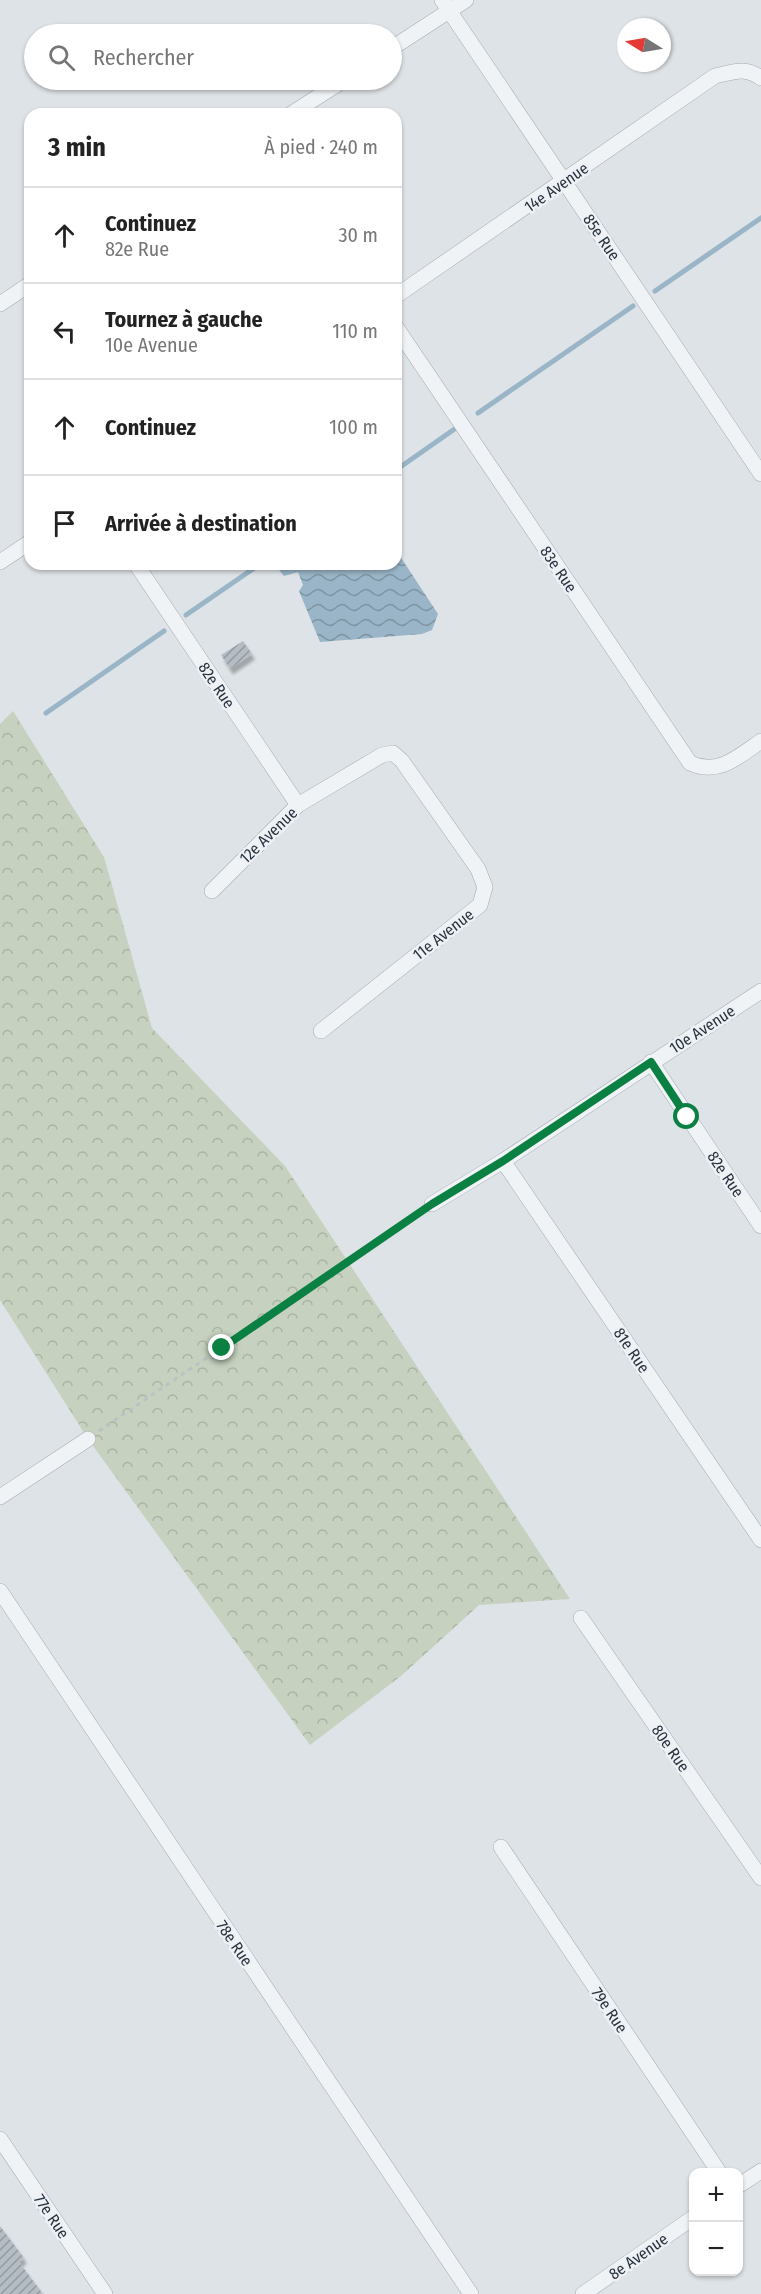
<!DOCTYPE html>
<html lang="fr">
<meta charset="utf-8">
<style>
:root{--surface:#fff;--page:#f2f2f2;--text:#222;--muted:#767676;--line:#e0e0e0}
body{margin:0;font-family:"Fira Sans Condensed",sans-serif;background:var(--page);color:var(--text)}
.controls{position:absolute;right:18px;bottom:18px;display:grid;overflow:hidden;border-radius:12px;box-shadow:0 2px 4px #0004}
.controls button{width:54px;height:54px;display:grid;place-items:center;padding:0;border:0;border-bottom:2px solid var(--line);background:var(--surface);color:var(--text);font:30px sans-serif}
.compass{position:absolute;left:617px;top:18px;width:54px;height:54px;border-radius:50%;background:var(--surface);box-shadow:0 2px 4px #0004;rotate:281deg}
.stop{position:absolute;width:18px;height:18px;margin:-14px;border:4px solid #0b8043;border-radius:50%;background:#fff}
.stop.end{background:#0b8043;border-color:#fff;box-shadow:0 2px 6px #0008}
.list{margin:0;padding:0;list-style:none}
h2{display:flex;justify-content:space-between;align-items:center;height:78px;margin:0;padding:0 24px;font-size:26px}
h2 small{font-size:20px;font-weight:400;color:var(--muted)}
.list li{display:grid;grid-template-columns:39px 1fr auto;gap:18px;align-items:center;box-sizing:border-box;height:96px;padding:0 24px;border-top:2px solid var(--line)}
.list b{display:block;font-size:22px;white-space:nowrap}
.list p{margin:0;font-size:20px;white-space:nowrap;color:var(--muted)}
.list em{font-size:20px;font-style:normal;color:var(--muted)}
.icon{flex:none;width:33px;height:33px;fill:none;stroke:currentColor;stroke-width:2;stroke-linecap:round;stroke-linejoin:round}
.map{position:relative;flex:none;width:761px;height:2294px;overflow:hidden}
.search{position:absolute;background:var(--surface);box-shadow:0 2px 4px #0004;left:24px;top:24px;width:378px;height:66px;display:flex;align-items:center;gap:15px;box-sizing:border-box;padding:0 21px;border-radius:33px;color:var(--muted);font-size:22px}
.panel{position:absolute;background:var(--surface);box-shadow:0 2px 4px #0004;left:24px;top:108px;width:378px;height:462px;border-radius:18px}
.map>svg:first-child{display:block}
.forest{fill:url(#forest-crowns)}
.water{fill:url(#water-waves)}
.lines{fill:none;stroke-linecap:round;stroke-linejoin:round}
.stream{stroke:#99b5c7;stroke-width:5}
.building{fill:url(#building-hatch);filter:url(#shadow)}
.minor-casing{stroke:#a3aab1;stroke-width:16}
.path{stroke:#bcc1c6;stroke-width:3;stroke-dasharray:4.5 4.5;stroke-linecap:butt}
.minor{stroke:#f0f3f6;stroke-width:15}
.route{stroke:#0b8043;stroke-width:8}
.labels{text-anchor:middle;stroke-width:5;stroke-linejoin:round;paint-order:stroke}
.street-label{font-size:16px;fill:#27323e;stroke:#edf1f5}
</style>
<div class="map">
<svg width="761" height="2294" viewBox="0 0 761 2294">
<defs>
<pattern id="forest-crowns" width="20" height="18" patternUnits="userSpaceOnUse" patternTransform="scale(1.5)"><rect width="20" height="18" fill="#c6d1bf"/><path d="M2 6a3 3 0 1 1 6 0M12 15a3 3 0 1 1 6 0" fill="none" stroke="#aab4a5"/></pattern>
<pattern id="water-waves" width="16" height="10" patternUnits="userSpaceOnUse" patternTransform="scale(1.5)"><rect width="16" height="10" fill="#99b5c7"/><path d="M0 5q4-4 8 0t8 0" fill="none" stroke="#7d94a3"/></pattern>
<pattern id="building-hatch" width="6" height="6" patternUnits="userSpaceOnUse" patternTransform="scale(1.5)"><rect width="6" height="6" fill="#b5bdc4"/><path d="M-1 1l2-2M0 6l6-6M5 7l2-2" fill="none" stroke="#939aa1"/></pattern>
<filter id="shadow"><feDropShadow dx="3" dy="5.5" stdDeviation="1.5" flood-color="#0004"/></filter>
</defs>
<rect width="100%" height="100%" fill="#dee3e7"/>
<polygon class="forest" points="13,711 104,857 152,1028 285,1166 570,1599 479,1605 401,1676 310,1745 88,1439 0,1300 0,724"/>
<polygon class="water" points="396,550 438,614 432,630 422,634 320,642 299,591 303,585 298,572 284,576 275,565 396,564"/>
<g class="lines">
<g class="stream">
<polyline points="655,291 761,218"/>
<polyline points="478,413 633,306"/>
<polyline points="396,470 456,428"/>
<polyline points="186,615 260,564"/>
<polyline points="46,713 164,631"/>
</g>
</g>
<g class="building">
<polygon points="243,641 252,654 230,669 221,655"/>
<polygon points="0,2226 24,2258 19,2262 43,2294 0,2294"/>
</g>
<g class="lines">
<defs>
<g id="minor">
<polyline points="442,0 761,474"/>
<polyline points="392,48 466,0"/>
<polyline points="291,114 344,80"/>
<path d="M396,296L715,76C734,72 744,66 761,78"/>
<polyline points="0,304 30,284"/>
<path d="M396,327L690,763C718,776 738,757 761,741"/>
<polyline points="0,562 30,542"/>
<polyline points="136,564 298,805"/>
<polyline points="212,891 298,805 382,755 393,753 402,761 478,869 485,887 480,905 321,1031"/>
<polyline points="651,1062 761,1226"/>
<polyline points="503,1161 761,1540"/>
<polyline points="432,1204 503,1161 761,991"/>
<polyline points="0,1497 88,1439"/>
<polyline points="0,1591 471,2294"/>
<polyline points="581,1618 761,1878"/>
<polyline points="501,1847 719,2172"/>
<polyline points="0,2139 105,2294"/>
<polyline points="738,2186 761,2171"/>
<polyline points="583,2294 694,2217"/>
</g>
</defs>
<use href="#minor" class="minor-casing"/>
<polyline class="path" points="99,1431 421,1212"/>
<use href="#minor" class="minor"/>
</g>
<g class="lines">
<polyline class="route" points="222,1348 432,1204 503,1161 651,1062 687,1117"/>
</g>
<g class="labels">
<g class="street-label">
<text transform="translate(556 187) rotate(-35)" y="6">14e Avenue</text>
<text transform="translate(602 237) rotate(56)" y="6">85e Rue</text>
<text transform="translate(559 569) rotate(56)" y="6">83e Rue</text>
<text transform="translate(217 685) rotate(56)" y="6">82e Rue</text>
<text transform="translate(268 835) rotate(-44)" y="6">12e Avenue</text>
<text transform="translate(443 934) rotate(-38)" y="6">11e Avenue</text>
<text transform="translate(702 1029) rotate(-33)" y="6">10e Avenue</text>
<text transform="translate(726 1174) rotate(56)" y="6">82e Rue</text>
<text transform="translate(632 1350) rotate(56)" y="6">81e Rue</text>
<text transform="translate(671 1748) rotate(55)" y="6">80e Rue</text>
<text transform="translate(235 1943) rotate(56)" y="6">78e Rue</text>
<text transform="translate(610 2010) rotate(56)" y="6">79e Rue</text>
<text transform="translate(52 2216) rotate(56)" y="6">77e Rue</text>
<text transform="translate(638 2256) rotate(-35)" y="6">8e Avenue</text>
</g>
</g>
</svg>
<div class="controls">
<button>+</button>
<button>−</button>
</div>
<svg class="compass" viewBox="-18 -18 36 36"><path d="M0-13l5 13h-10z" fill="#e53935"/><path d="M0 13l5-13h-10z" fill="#767676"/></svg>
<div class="stop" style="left:687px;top:1117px"></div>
<div class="stop end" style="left:222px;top:1348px"></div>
<div class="search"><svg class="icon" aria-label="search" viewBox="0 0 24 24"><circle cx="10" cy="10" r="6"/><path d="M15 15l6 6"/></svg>Rechercher</div>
<section class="panel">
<h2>3 min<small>À pied · 240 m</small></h2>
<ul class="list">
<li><svg class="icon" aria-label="ahead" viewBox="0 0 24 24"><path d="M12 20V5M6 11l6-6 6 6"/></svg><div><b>Continuez</b><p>82e Rue</p></div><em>30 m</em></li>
<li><svg class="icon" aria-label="left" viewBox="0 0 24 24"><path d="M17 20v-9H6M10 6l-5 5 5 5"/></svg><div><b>Tournez à gauche</b><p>10e Avenue</p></div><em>110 m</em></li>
<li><svg class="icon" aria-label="ahead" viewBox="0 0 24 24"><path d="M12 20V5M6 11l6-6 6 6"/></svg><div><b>Continuez</b></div><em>100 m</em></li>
<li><svg class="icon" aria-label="arrive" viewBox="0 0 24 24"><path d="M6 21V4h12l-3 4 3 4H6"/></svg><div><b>Arrivée à destination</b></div></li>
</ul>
</section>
</div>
